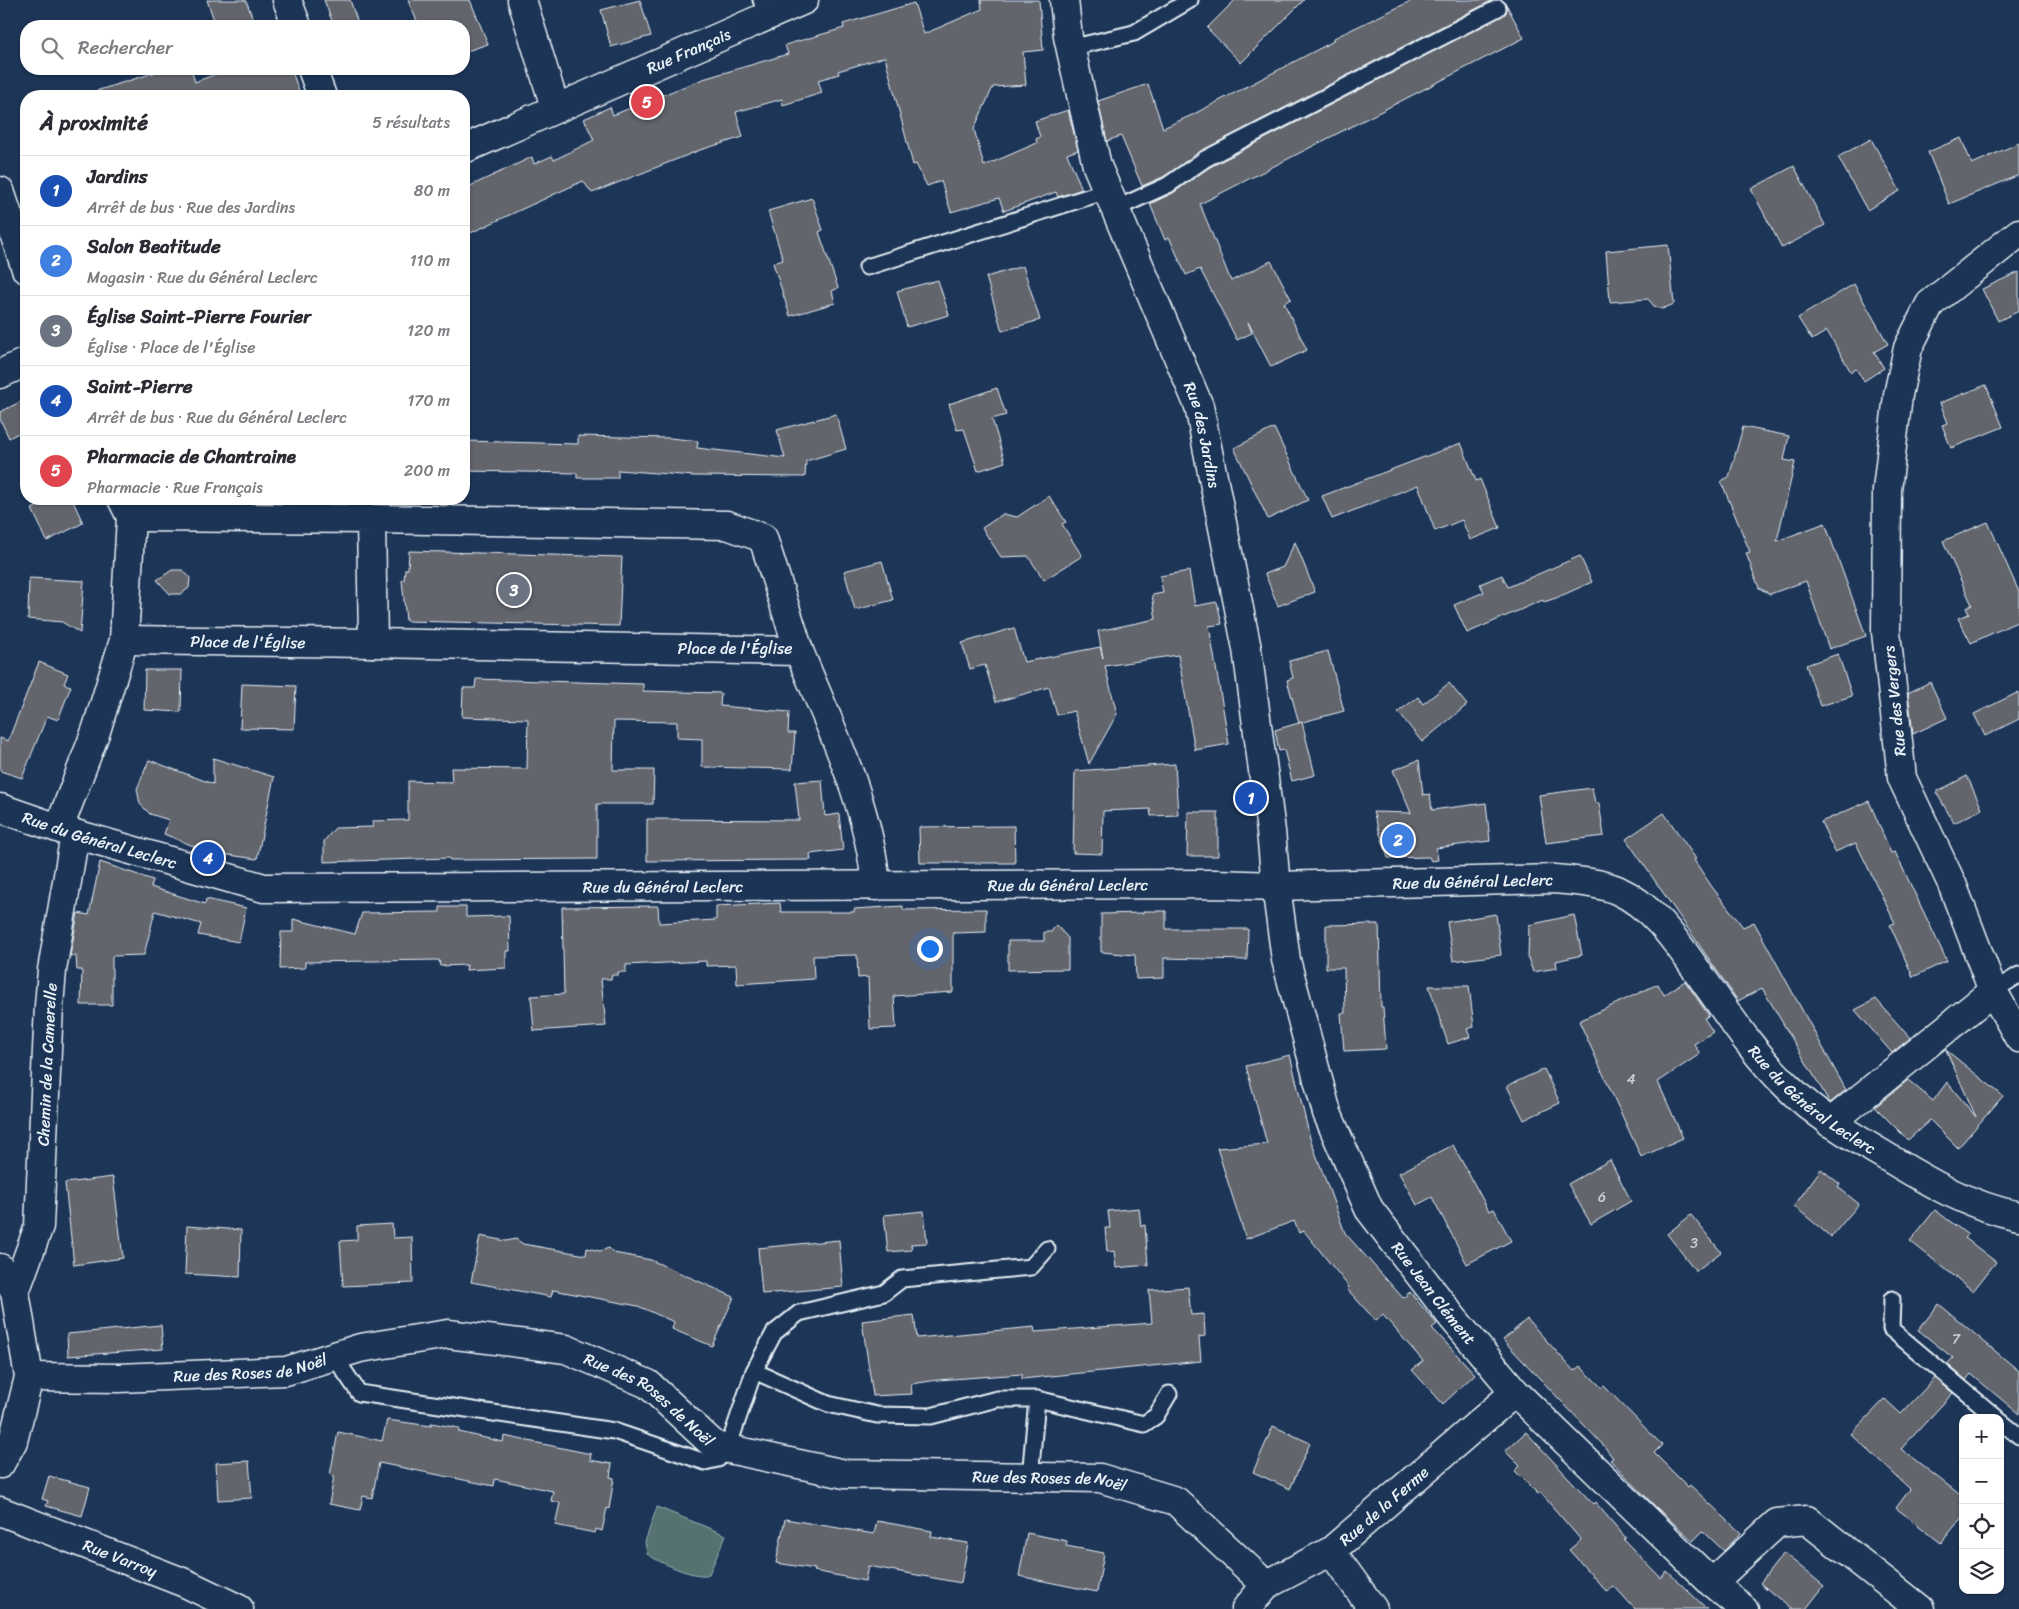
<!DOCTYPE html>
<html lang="fr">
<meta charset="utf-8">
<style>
:root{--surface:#fff;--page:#f7f7f7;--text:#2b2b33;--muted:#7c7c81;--line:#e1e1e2;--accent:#d93025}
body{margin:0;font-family:Sriracha,sans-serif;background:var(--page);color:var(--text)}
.controls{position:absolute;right:15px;bottom:15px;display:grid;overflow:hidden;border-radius:10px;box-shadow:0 1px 4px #0004}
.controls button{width:45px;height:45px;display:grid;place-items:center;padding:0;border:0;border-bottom:1px solid var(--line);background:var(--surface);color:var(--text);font:25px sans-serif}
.you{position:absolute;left:929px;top:948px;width:18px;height:18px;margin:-12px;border:4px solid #fff;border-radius:50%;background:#1a73e8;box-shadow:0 0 0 8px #1a73e833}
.badge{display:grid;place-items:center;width:32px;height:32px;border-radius:50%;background:var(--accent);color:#fff;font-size:16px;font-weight:700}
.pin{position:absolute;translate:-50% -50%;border:2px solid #fff;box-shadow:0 1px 5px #0006}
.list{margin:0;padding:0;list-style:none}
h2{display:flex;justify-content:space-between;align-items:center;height:65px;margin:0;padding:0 20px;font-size:21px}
h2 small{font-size:16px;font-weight:400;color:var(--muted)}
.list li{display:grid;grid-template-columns:32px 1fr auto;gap:15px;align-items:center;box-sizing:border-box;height:70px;padding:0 20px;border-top:1px solid var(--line)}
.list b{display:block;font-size:19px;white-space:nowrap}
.list p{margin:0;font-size:16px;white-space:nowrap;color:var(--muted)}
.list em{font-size:16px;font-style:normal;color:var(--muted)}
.icon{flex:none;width:28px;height:28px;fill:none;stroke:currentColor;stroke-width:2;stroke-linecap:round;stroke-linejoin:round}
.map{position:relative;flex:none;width:2019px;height:1609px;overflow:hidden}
.search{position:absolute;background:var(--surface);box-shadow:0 1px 4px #0004;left:20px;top:20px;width:450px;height:55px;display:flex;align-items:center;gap:12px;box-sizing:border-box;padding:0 18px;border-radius:20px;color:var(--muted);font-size:19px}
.panel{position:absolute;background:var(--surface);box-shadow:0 1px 4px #0004;left:20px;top:90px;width:450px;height:415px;border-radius:20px}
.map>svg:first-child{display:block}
.green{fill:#547271;stroke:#9eb2b4}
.building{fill:#63656d;stroke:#e8f1f8}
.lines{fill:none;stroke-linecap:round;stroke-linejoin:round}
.service-casing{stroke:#e8f1f8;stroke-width:19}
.minor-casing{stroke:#e8f1f8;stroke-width:31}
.tertiary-casing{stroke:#e8f1f8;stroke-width:31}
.secondary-casing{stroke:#e8f1f8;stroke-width:31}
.service{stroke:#1d3557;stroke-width:15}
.minor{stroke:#1d3557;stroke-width:28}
.tertiary{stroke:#1d3557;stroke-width:28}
.secondary{stroke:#1d3557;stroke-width:28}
.labels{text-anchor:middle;stroke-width:5;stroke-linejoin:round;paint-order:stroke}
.number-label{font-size:14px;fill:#c7ced5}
.street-label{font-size:16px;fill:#e8f1f8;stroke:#1d3557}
</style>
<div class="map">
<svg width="2019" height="1609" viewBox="0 0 2019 1609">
<rect width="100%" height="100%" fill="#1d3557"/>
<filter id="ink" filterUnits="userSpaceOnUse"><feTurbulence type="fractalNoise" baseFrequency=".02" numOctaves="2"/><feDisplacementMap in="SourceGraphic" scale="10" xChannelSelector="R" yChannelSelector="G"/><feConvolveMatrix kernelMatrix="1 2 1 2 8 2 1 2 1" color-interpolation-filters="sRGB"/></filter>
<g filter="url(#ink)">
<path class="green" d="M657,1507L726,1535L709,1574C698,1580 658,1562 647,1554L645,1542Z"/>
<g class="building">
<polygon points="207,0 246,0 254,22 241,26 216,26"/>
<polygon points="324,0 350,0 359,26 334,26"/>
<polygon points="408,0 470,0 488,44 464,52 464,26 419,26"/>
<polygon points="640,0 651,36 611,47 601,10"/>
<polygon points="981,0 1039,0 1043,50 1023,52 1026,85 993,87 974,129 984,166 1037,143 1036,139 1040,137 1035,121 1068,110 1078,150 1067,154 1082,189 1058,197 1056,192 1004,211 999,198 951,212 941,181 927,186 916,164 913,165 885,57 838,71 839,74 818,80 822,93 783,105 782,99 736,112 743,137 700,150 592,193 583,181 464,236 464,189 532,157 534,164 552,156 554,160 594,140 584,119 610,107 613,115 703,79 788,54 785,45 844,28 843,24 914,3 924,34 982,9"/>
<polygon points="1235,0 1304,0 1241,63 1207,28"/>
<polygon points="1413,0 1493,0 1201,151 1163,177 1142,186 1121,136 1107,141 1098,101 1148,84 1163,128 1192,115 1332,42 1334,38"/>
<polygon points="1507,6 1524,38 1200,204 1231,281 1271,261 1291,299 1284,303 1307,350 1271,367 1248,322 1252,333 1237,340 1200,269 1186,275 1169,237 1165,240 1150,204 1173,193 1210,167 1502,16 1506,13"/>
<polygon points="166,69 191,69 195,82 229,69 291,69 301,96 97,96 96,91"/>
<polygon points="1961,138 1972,164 2019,143 2019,175 1949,204 1928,152"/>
<polygon points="1871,139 1900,191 1867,210 1838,157"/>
<polygon points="1794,166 1825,225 1782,248 1751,189"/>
<polygon points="812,198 823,230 819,232 838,288 832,291 835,303 790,316 773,263 783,260 768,211"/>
<polygon points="1668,245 1674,304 1662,309 1654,306 1648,299 1610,302 1606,251"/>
<polygon points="1023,266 1040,320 1002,331 986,277"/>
<polygon points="2019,272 2019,311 1998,321 1982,289"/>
<polygon points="938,280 949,315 907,327 897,291"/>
<polygon points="1854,284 1888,344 1874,352 1884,368 1864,381 1856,369 1851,372 1827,331 1812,340 1798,318"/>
<polygon points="1986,385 2003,427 1951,448 1942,425 1948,423 1940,403"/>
<polygon points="997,388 1006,415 992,419 1005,462 978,471 964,429 957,430 949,404"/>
<polygon points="26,399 26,429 9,438 0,419 0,412"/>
<polygon points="836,414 846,449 806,461 805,477 694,476 618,470 618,478 577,478 577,473 464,471 464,441 578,444 578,436 670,438 698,441 697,448 785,458 777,430"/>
<polygon points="1743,427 1789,436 1784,460 1795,462 1777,541 1825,523 1866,636 1829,649 1806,581 1770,594 1759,588 1746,553 1750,552 1721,481 1729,477"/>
<polygon points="1274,428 1308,500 1268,519 1234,448"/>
<polygon points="1461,443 1476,481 1480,479 1500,528 1470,540 1462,520 1435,531 1418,485 1332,519 1322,496"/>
<polygon points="1049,496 1066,522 1062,524 1082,556 1044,580 1028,556 1001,557 982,528 1003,514 1017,517"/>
<polygon points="53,499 72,499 83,523 47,541 32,509"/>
<polygon points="1988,522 2019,592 2019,621 1971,643 1958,618 1969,614 1966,608 1972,605 1943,541"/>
<polygon points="1295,542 1315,592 1278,606 1265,574 1283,567"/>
<polygon points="409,551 622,557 619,626 406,621 402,580 404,580 405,569 408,569"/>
<polygon points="1580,556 1592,582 1556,598 1544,602 1543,600 1467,633 1454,605 1484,592 1480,584 1502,575 1508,587"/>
<polygon points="882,561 893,600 855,610 844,571"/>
<polygon points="172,570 183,570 190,578 189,588 181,594 170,594 157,580"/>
<polygon points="1189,571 1195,606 1217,602 1222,624 1209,626 1229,744 1195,750 1178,655 1105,666 1117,714 1089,764 1074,711 1057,715 1049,687 996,702 985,665 970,669 962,643 1014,628 1024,662 1100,647 1103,658 1098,631 1156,619 1152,595 1163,593 1160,576"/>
<polygon points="29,578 84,581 80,633 62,622 28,619"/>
<polygon points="1328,651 1344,711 1299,723 1287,680 1293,678 1289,661"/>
<polygon points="1838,654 1852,696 1820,706 1806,665"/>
<polygon points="39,662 68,674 64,684 71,686 58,720 47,716 22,778 0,771 0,738 8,741"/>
<polygon points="145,670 182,670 181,712 144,710"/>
<polygon points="476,679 643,684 643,691 721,693 720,706 789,712 788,733 795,733 792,769 702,767 702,739 677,738 677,722 614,721 613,770 654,770 653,804 597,804 597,859 450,860 449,858 324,862 324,841 335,828 373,827 372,821 408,820 408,781 452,782 451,768 527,769 528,719 462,717 463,688 475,688"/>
<polygon points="1930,682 1947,718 1913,734 1908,693"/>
<polygon points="1449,683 1467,705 1422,742 1398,712 1418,697 1423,704"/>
<polygon points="242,684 296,686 294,729 240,728"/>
<polygon points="2019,692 2019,719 1985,736 1974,714"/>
<polygon points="1302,722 1315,775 1292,781 1284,750 1279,751 1275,730"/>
<polygon points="213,758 274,777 257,859 208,852 164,834 169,820 150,814 140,804 137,789 149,760 213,784"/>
<polygon points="1419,760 1423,795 1430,794 1432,810 1486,803 1490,841 1436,848 1438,860 1431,861 1429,857 1388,858 1373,812 1411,813 1393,770"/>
<polygon points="1175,764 1178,815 1151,816 1150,809 1103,811 1102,854 1073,853 1075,771"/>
<polygon points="1967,776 1982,809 1954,823 1936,792"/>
<polygon points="822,780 825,816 839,814 843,850 810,854 811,860 647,861 647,819 799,820 795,782"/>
<polygon points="1592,788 1595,803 1599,803 1604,836 1546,843 1539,795"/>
<polygon points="1869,801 1891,853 1895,852 1947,961 1913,977 1890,925 1895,923 1856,843 1835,852 1821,822"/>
<polygon points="1188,812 1218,812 1218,856 1187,856"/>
<polygon points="1664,813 1696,859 1694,860 1712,887 1743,927 1754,922 1846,1090 1830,1103 1762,988 1738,1001 1626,839"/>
<polygon points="1014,826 1015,863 920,863 919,827"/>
<polygon points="100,862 153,880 151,887 205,904 206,899 246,908 239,942 198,935 201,924 155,911 144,955 112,956 112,1005 81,1005 82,970 77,970 76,956 70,956 78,913 89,915"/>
<polygon points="780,903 781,912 854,912 854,909 903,906 903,910 986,909 986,932 953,933 953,992 894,996 896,1028 870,1029 868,977 858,978 857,955 813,956 814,979 737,984 736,965 706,966 706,961 626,965 626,972 618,972 618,975 612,975 611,979 601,979 606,1026 534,1031 531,996 564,994 562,907 658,906 659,923 716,920 716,906"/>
<polygon points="440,907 466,907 466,917 509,916 510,951 506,951 506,968 466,970 467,965 440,966 439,960 305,962 305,968 280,969 281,932 293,932 293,919 355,934 362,913 440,912"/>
<polygon points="1143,911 1166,911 1166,929 1248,929 1247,960 1164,958 1164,978 1136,979 1135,955 1101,952 1101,914 1143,913"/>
<polygon points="1496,914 1501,955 1453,961 1447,922"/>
<polygon points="1574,915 1582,955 1556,961 1557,968 1533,972 1528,958 1529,925"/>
<polygon points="1379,924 1381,1007 1383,1007 1386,1049 1344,1051 1341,1013 1345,1013 1344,968 1326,968 1326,925"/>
<polygon points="1056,925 1068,938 1068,969 1008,970 1008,941 1044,941 1044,932 1051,932"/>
<polygon points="1685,981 1709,1016 1704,1018 1713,1032 1694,1044 1700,1054 1658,1082 1683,1138 1641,1157 1579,1021 1658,984 1664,995"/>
<polygon points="1429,986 1469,986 1474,1027 1467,1029 1470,1037 1448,1044"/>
<polygon points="1876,999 1910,1038 1892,1053 1855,1010"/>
<polygon points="1946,1050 2003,1096 1958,1148 1930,1120 1908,1140 1875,1107 1908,1080 1933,1101 1947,1082 1976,1117"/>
<polygon points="1290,1055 1310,1138 1345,1233 1403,1298 1410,1292 1437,1324 1432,1328 1475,1374 1443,1404 1412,1370 1423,1361 1383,1315 1376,1321 1347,1289 1349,1287 1304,1231 1299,1233 1294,1221 1246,1239 1217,1148 1267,1144 1246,1066"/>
<polygon points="1544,1069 1560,1103 1524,1120 1507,1086"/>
<polygon points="1453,1145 1489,1211 1494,1209 1511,1241 1467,1264 1432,1197 1417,1205 1399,1173"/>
<polygon points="1610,1160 1631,1201 1591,1224 1568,1184"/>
<polygon points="1821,1169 1840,1184 1838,1187 1859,1204 1831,1237 1794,1206"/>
<polygon points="113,1177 123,1258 74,1265 65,1183"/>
<polygon points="1139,1208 1141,1226 1145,1225 1148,1265 1116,1268 1114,1251 1107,1252 1105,1228 1110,1228 1108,1211"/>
<polygon points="1935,1210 1968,1235 1965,1238 1996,1262 1973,1291 1910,1241"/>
<polygon points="924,1211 927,1243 911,1244 912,1250 888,1252 884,1215"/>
<polygon points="1691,1215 1721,1252 1696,1271 1667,1234"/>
<polygon points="392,1224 393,1238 412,1237 413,1283 343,1286 340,1241 357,1240 357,1226"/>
<polygon points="187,1226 241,1230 240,1277 185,1274"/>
<polygon points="480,1236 506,1241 516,1239 523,1244 586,1255 587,1248 600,1251 609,1248 614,1253 651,1260 734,1297 712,1346 672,1329 674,1322 638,1306 553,1290 551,1297 471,1282"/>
<polygon points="839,1240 843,1287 762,1294 758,1248"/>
<polygon points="1188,1287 1191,1315 1204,1314 1205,1336 1199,1337 1201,1361 1022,1379 1022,1374 938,1380 911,1384 912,1394 873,1396 862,1321 914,1315 917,1338 1034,1327 1035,1332 1152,1323 1149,1290"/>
<polygon points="1939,1304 2019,1371 2019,1414 1971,1374 1966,1380 1947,1364 1953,1358 1918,1330"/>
<polygon points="1527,1319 1574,1371 1580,1366 1602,1388 1604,1386 1662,1445 1654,1453 1688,1487 1690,1485 1741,1533 1724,1551 1703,1531 1693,1541 1656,1507 1610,1460 1613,1458 1604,1446 1503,1340"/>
<polygon points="161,1325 163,1349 68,1356 67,1334"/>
<polygon points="1935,1378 1953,1393 1901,1449 1963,1497 1963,1516 1941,1543 1896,1508 1910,1489 1851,1434 1885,1399 1901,1414"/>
<polygon points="387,1420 431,1426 431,1423 459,1428 459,1432 503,1442 504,1436 591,1454 590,1460 612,1464 610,1477 614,1478 609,1509 607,1508 602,1531 596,1529 595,1533 555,1525 560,1503 551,1501 553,1491 495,1479 494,1486 379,1463 372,1498 363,1496 360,1510 329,1504 334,1476 330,1475 338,1432 382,1441"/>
<polygon points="1273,1426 1310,1443 1290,1489 1253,1472"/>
<polygon points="1526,1432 1593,1504 1595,1502 1626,1538 1624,1540 1661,1578 1667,1571 1707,1609 1635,1609 1614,1586 1607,1592 1569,1550 1581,1540 1540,1492 1538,1494 1515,1471 1520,1466 1505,1451"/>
<polygon points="249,1461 252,1498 218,1500 216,1463"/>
<polygon points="49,1476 90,1487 82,1516 46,1506 48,1501 42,1499"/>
<polygon points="785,1519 874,1534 877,1521 932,1531 931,1537 968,1543 961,1583 868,1566 865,1581 814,1571 815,1569 776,1563"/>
<polygon points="1027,1533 1067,1541 1066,1546 1104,1553 1097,1592 1019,1576"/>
<polygon points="1784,1553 1824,1586 1806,1609 1791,1609 1760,1583"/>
</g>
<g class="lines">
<defs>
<g id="service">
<polyline points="761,0 767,16"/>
<polyline points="1070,48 1134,33 1190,0"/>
<polyline points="1115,209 1168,185 1205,159 1498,8"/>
<polyline points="867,267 1107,191"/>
<polyline points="1993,991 2019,975"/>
<polyline points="1892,1299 1891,1329 1997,1418"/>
<polyline points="334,1356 359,1393 614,1431 705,1462 718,1459 728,1448 754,1371 774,1333 799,1313 884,1293 902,1279 1031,1267 1047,1249"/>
<polyline points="754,1371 828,1404 877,1415 931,1416 997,1399 1037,1399 1144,1424 1156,1416 1169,1394"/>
<polyline points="2000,1421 2019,1436"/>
<polyline points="1030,1478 1037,1399"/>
</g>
<g id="minor">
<polyline points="287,0 297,26"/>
<polyline points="522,0 555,107"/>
<polyline points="312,69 322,96"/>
<polyline points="0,191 26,269"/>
<polyline points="371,519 727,525 763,538 799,651 373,643"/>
<path id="s1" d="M124,640L373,643L371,519L131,517"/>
<path d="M799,651C830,727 869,803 876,886"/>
<polyline points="59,828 96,731 124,640 131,517 122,499"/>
<path id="s2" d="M1276,886L1286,960L1327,1113L1369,1209L1452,1317L1515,1392L1712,1583L1744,1609"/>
<polyline points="1993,991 2019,1038"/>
<polyline points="1830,1123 1993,991 1952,884 1902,778 1886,632 1887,490 1898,395 1908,348 1930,304 2019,233"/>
<polyline points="0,1268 15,1292 29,1377 13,1441 0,1464"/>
<path id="s3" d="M15,1292L39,1226L49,1006L52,970L75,834"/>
<path id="s4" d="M29,1377L119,1378L286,1371L360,1348L448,1334L566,1349L648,1384L715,1446L845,1474L1100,1478L1176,1501L1266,1585"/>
<path id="s5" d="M0,1511L185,1583L239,1609"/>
<polyline points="1331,1551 1373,1609"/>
<polyline points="1712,1583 1777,1523 1807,1520 1920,1609"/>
<path id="s6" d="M1246,1609L1266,1585L1331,1551L1515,1392"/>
</g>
<g id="tertiary">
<path id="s7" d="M1064,0L1068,37L1097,166L1199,406L1247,649L1271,831L1276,886"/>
<path id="s8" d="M464,149L804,0"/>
<polyline points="0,374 26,362"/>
</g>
<g id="secondary">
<path id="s9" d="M0,808L75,834L264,888L1215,884L1276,886L1554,879C1575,881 1597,882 1617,890C1655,907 1679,946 1703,979C1729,1016 1754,1054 1787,1086C1815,1114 1848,1134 1882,1154C1928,1182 1966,1205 2019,1216"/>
</g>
</defs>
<use href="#service" class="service-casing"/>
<use href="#minor" class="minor-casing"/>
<use href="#tertiary" class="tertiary-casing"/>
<use href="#secondary" class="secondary-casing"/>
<use href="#service" class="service"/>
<use href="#minor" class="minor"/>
<use href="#tertiary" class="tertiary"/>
<use href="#secondary" class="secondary"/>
</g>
</g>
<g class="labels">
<g class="number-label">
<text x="1631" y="1084">4</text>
<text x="1602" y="1202">6</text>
<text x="1694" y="1248">3</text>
<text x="1956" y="1344">7</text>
</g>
<g class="street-label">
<text dy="6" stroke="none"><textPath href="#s8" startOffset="245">Rue Français</textPath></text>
<text dy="6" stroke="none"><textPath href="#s7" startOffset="459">Rue des Jardins</textPath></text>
<text dy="6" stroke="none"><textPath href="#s1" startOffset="124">Place de l'Église</textPath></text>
<text x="735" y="654">Place de l'Église</text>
<text transform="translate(1894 701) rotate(-96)" y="6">Rue des Vergers</text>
<text dy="6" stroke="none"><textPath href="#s9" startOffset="105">Rue du Général Leclerc</textPath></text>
<text dy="6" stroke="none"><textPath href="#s9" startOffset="1485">Rue du Général Leclerc</textPath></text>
<text dy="6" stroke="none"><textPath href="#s9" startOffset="1080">Rue du Général Leclerc</textPath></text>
<text dy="6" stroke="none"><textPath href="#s9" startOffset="675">Rue du Général Leclerc</textPath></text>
<text dy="6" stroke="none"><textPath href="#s3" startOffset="232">Chemin de la Camerelle</textPath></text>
<text dy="6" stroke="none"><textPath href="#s9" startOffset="1920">Rue du Général Leclerc</textPath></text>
<text dy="6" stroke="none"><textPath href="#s2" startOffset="444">Rue Jean Clément</textPath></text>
<text dy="6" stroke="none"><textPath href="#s4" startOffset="222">Rue des Roses de Noël</textPath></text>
<text dy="6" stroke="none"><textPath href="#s4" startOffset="641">Rue des Roses de Noël</textPath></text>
<text dy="6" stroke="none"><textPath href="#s4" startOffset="1061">Rue des Roses de Noël</textPath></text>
<text dy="6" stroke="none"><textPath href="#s6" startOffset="174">Rue de la Ferme</textPath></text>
<text dy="6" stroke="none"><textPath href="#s5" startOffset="129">Rue Varroy</textPath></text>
</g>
</g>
</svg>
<div class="controls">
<button>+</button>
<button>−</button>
<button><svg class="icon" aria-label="locate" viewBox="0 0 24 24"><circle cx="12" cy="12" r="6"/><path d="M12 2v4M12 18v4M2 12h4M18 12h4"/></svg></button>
<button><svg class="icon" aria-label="layers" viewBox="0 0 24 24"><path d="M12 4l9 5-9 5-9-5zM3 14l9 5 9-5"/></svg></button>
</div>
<div class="you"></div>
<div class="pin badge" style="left:1251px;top:798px;background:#1a4fb4">1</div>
<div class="pin badge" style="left:1398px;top:840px;background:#3f7fe0">2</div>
<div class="pin badge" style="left:514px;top:590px;background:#6b7280">3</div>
<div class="pin badge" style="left:208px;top:858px;background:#1a4fb4">4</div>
<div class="pin badge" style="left:647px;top:102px;background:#e0444e">5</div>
<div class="search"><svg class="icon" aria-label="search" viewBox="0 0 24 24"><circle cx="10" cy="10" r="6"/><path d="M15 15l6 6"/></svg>Rechercher</div>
<section class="panel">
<h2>À proximité<small>5 résultats</small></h2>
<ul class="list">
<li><span class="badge" style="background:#1a4fb4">1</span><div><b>Jardins</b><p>Arrêt de bus · Rue des Jardins</p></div><em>80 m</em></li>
<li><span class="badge" style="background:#3f7fe0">2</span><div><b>Salon Beatitude</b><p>Magasin · Rue du Général Leclerc</p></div><em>110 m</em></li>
<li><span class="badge" style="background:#6b7280">3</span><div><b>Église Saint-Pierre Fourier</b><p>Église · Place de l'Église</p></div><em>120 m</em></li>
<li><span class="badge" style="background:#1a4fb4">4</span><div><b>Saint-Pierre</b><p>Arrêt de bus · Rue du Général Leclerc</p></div><em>170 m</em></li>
<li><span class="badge" style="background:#e0444e">5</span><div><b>Pharmacie de Chantraine</b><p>Pharmacie · Rue Français</p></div><em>200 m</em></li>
</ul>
</section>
</div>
